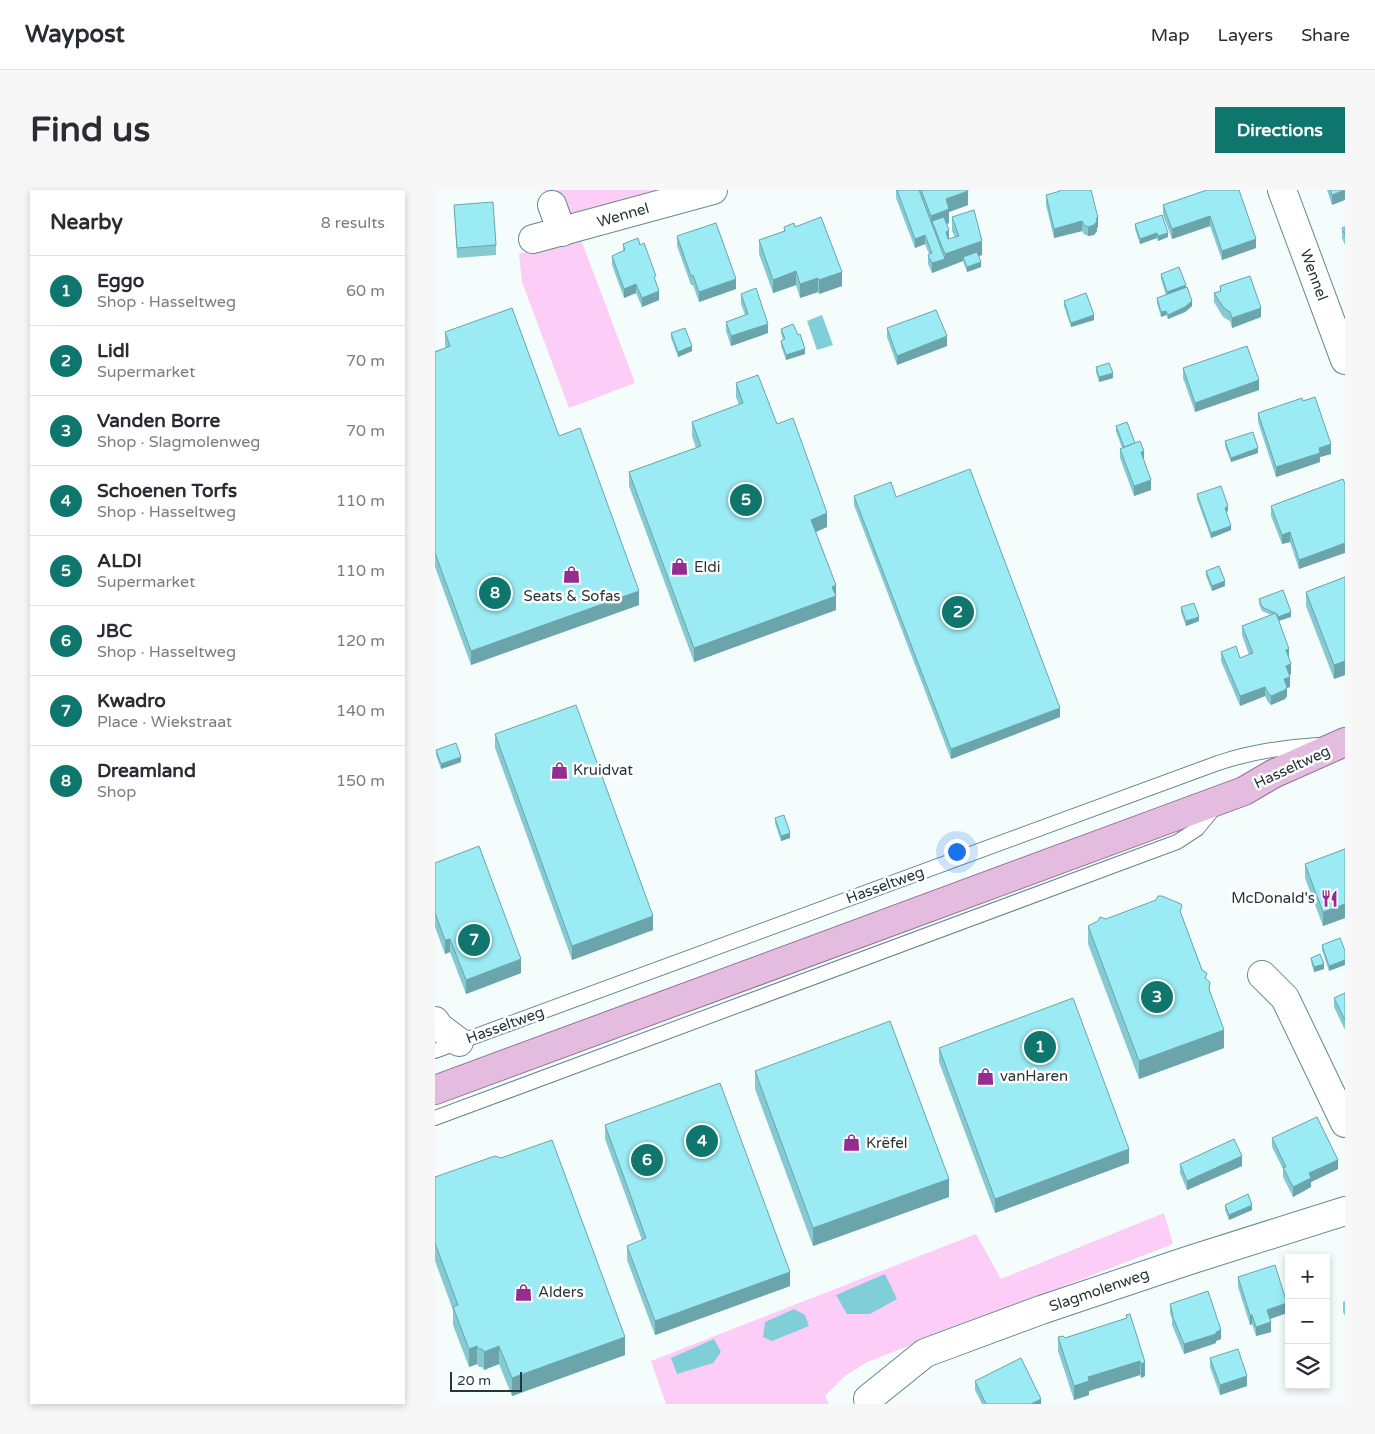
<!DOCTYPE html>
<meta charset="utf-8">
<style>
:root{--surface:#fff;--page:#f7f7f7;--text:#2b2b33;--muted:#7c7c81;--line:#e1e1e2;--accent:#0f766e}
body{margin:0;font-family:"Varela Round",sans-serif;background:var(--page);color:var(--text)}
.controls{position:absolute;right:15px;bottom:15px;display:grid;overflow:hidden;border-radius:0px;box-shadow:0 2px 8px #0003}
.controls button{width:45px;height:45px;display:grid;place-items:center;padding:0;border:0;border-bottom:1px solid var(--line);background:var(--surface);color:var(--text);font:25px sans-serif}
.scale{position:absolute;left:15px;bottom:12px;width:72px;box-sizing:border-box;padding-left:5px;border:2px solid #263638;border-top:0;font-size:14px;line-height:18px;white-space:nowrap;color:#263638;-webkit-text-stroke:4px #fff;paint-order:stroke}
.you{position:absolute;left:521px;top:661px;width:18px;height:18px;margin:-12px;border:4px solid #fff;border-radius:50%;background:#1a73e8;box-shadow:0 0 0 8px #1a73e833}
.badge{display:grid;place-items:center;width:32px;height:32px;border-radius:50%;background:var(--accent);color:#fff;font-size:16px;font-weight:700}
.pin{position:absolute;translate:-50% -50%;border:2px solid #fff;box-shadow:0 1px 5px #0006}
.list{margin:0;padding:0;list-style:none}
h2{display:flex;justify-content:space-between;align-items:center;height:65px;margin:0;padding:0 20px;font-size:21px}
h2 small{font-size:16px;font-weight:400;color:var(--muted)}
.list li{display:grid;grid-template-columns:32px 1fr auto;gap:15px;align-items:center;box-sizing:border-box;height:70px;padding:0 20px;border-top:1px solid var(--line)}
.list b{display:block;font-size:19px;white-space:nowrap}
.list p{margin:0;font-size:16px;white-space:nowrap;color:var(--muted)}
.list em{font-size:16px;font-style:normal;color:var(--muted)}
.icon{flex:none;width:28px;height:28px;fill:none;stroke:currentColor;stroke-width:2;stroke-linecap:round;stroke-linejoin:round}
.map{position:relative;flex:none;width:910px;height:1214px;overflow:hidden;border-radius:0px}
header{display:flex;align-items:center;gap:30px;box-sizing:border-box;height:70px;padding:0 25px;background:var(--surface);border-bottom:1px solid var(--line)}
header strong{font-size:24px}
nav{display:flex;gap:28px;margin-inline-start:auto;font-size:18px}
.intro{display:flex;align-items:center;justify-content:space-between;box-sizing:border-box;height:120px;padding:0 30px}
h1{margin:0;font-size:35px}
.button{padding:12px 22px;border-radius:0px;background:var(--accent);color:#fff;font-size:18px;font-weight:700}
main{display:flex;gap:30px;padding:0 30px}
aside{flex:1;background:var(--surface);border-radius:0px;box-shadow:0 2px 8px #0003}
.map>svg:first-child{display:block}
.green{fill:#fccdf7}
.water{fill:#80cfd8}
.lines{fill:none;stroke-linecap:round;stroke-linejoin:round}
.service-casing{stroke:#658a8e;stroke-width:16}
.minor-casing{stroke:#658a8e;stroke-width:30}
.primary-casing{stroke:#957098;stroke-width:30}
.service{stroke:#fff;stroke-width:14}
.minor{stroke:#fff;stroke-width:28}
.primary{stroke:#e3bce0;stroke-width:28}
.wall{fill:#85cad2}
.shaded-wall{fill:#6ca4ab}
.building{fill:#9bebf4;stroke:#6ca4ab}
.labels{text-anchor:middle;stroke-width:5;stroke-linejoin:round;paint-order:stroke}
.street-label{font-size:15px;fill:#263638;stroke:#fff}
.poi-label{font-size:15px;fill:#263638;stroke:#fff;text-anchor:start}
</style>
<header>
<strong>Waypost</strong>
<nav><a>Map</a><a>Layers</a><a>Share</a></nav>
</header>
<div class="intro"><h1>Find us</h1><a class="button">Directions</a></div>
<main>
<aside>
<h2>Nearby<small>8 results</small></h2>
<ul class="list">
<li><span class="badge">1</span><div><b>Eggo</b><p>Shop · Hasseltweg</p></div><em>60 m</em></li>
<li><span class="badge">2</span><div><b>Lidl</b><p>Supermarket</p></div><em>70 m</em></li>
<li><span class="badge">3</span><div><b>Vanden Borre</b><p>Shop · Slagmolenweg</p></div><em>70 m</em></li>
<li><span class="badge">4</span><div><b>Schoenen Torfs</b><p>Shop · Hasseltweg</p></div><em>110 m</em></li>
<li><span class="badge">5</span><div><b>ALDI</b><p>Supermarket</p></div><em>110 m</em></li>
<li><span class="badge">6</span><div><b>JBC</b><p>Shop · Hasseltweg</p></div><em>120 m</em></li>
<li><span class="badge">7</span><div><b>Kwadro</b><p>Place · Wiekstraat</p></div><em>140 m</em></li>
<li><span class="badge">8</span><div><b>Dreamland</b><p>Shop</p></div><em>150 m</em></li>
</ul>
</aside>
<div class="map">
<svg width="910" height="1214" viewBox="0 0 910 1214">
<rect width="100%" height="100%" fill="#f4fcfc"/>
<g class="green">
<polygon points="107,0 234,0 147,24 132,23 123,8"/>
<polygon points="145,47 200,193 134,218 87,92 84,64"/>
<polygon points="729,1023 738,1054 432,1172 410,1186 390,1206 394,1214 231,1214 216,1171 541,1044 566,1089"/>
</g>
<g class="water">
<polygon points="387,125 398,155 382,160 372,131"/>
<polygon points="450,1084 462,1109 435,1124 412,1124 401,1105"/>
<polygon points="359,1119 370,1125 374,1136 337,1151 328,1147 330,1132"/>
<polygon points="279,1149 286,1162 278,1173 242,1184 236,1168"/>
</g>
<g class="lines">
<defs>
<g id="service">
<path d="M0,861L783,573C816,562 848,557 883,555"/>
<polyline points="0,928 742,652 762,639 780,617"/>
</g>
<g id="minor">
<polyline points="847,0 910,170"/>
<polyline points="117,15 127,42"/>
<polyline points="98,49 278,0"/>
<polyline points="827,785 850,808 910,933"/>
<polyline points="0,831 4,837 24,852"/>
<polyline points="433,1209 490,1163 606,1120 755,1070 910,1021"/>
</g>
<polyline id="primary" points="0,900 809,601 838,584 910,552"/>
</defs>
<use href="#service" class="service-casing"/>
<use href="#minor" class="minor-casing"/>
<use href="#primary" class="primary-casing"/>
<use href="#service" class="service"/>
<use href="#minor" class="minor"/>
<use href="#primary" class="primary"/>
</g>
<g class="wall">
<polygon points="461,0 533,0 533,15 514,22 514,33 512,34 514,49 520,47 517,41 517,27 547,65 544,66 546,77 532,82 528,71 497,83 493,74 493,65 494,64 490,54 480,58 461,8"/>
<polygon points="624,0 656,0 663,37 662,38 662,41 659,45 653,46 649,44 647,41 619,48 611,15 611,5 624,2"/>
<polygon points="772,0 821,58 787,70 775,36 737,49 728,25 728,15"/>
<polygon points="892,0 910,0 897,15"/>
<polygon points="19,15 61,55 61,65 22,68"/>
<polygon points="700,34 733,47 723,51 722,48 705,54 700,39"/>
<polygon points="349,37 360,37 407,96 384,104 383,102 365,108 361,95 338,103 324,64 324,50 349,41"/>
<polygon points="910,37 910,55 907,48 907,38"/>
<polygon points="242,46 301,99 264,112 258,95 256,95 242,56"/>
<polygon points="188,54 221,92 224,110 207,117 201,103 189,108 177,75 177,66 188,61"/>
<polygon points="726,84 751,98 757,116 750,122 733,129 731,125 726,127 722,113 722,108 731,105 726,89"/>
<polygon points="785,96 826,127 797,138 795,131 788,127 779,112 779,103 785,101"/>
<polygon points="306,104 333,143 296,156 291,141 291,132 310,125 306,114"/>
<polygon points="629,111 659,130 636,137 629,116"/>
<polygon points="452,138 512,156 462,175 452,147"/>
<polygon points="346,139 363,145 370,164 351,170 346,156 346,151 348,150 346,143"/>
<polygon points="10,142 124,246 204,415 36,475 0,377 0,161 11,158 10,155"/>
<polygon points="236,143 257,161 243,167 236,148"/>
<polygon points="661,177 678,188 664,192 661,182"/>
<polygon points="748,178 824,200 760,222 748,188"/>
<polygon points="301,193 342,234 392,337 381,342 401,395 401,420 259,472 194,296 194,282 261,258 257,246 257,232 304,215 301,207"/>
<polygon points="823,223 896,264 885,267 885,272 841,287 823,232"/>
<polygon points="681,236 700,253 716,300 699,306 685,268 685,259 687,258 681,241"/>
<polygon points="790,251 823,263 796,272 790,256"/>
<polygon points="908,289 864,379 855,352 847,354 836,326 836,316"/>
<polygon points="762,304 793,321 791,322 796,340 776,348 762,309"/>
<polygon points="419,306 461,307 625,527 516,569 419,315"/>
<polygon points="771,381 790,396 777,401 771,386"/>
<polygon points="910,387 910,485 899,489 871,416 871,402"/>
<polygon points="824,409 856,427 843,431 854,468 856,484 854,485 855,497 852,498 852,506 850,509 836,515 833,512 830,506 805,516 786,471 786,462 805,468 814,465 807,445 807,436 836,425 827,421 824,414"/>
<polygon points="746,417 764,431 751,436 746,422"/>
<polygon points="60,544 218,740 137,770 60,558"/>
<polygon points="1,560 26,572 6,579 1,565"/>
<polygon points="340,628 355,648 346,651 340,633"/>
<polygon points="910,659 910,728 888,736 870,688 870,674"/>
<polygon points="0,673 86,783 31,804 15,762 10,764 0,737"/>
<polygon points="747,726 767,780 772,790 789,858 704,889 653,754 653,736 671,729"/>
<polygon points="905,748 894,781 887,760 887,755"/>
<polygon points="876,768 889,779 879,782 876,772"/>
<polygon points="910,803 910,840 899,817 899,808"/>
<polygon points="504,858 694,973 560,1023 504,872"/>
<polygon points="320,881 514,1007 378,1056 320,899"/>
<polygon points="170,935 355,1096 220,1145 192,1070 192,1056 207,1050 170,949"/>
<polygon points="837,948 903,979 876,992 876,997 858,1007 848,987 848,979 837,957"/>
<polygon points="745,974 807,976 752,1000 745,983"/>
<polygon points="0,987 190,1165 77,1206 64,1174 49,1180 47,1177 44,1177 42,1174 34,1177 18,1135 18,1120 0,1071"/>
<polygon points="790,1015 817,1020 794,1030 790,1020"/>
<polygon points="803,1087 852,1123 835,1129 836,1142 821,1146 817,1134 815,1135 803,1097"/>
<polygon points="910,1111 910,1126 908,1122 908,1112"/>
<polygon points="735,1114 786,1149 781,1151 781,1153 749,1164 737,1135 737,1129 735,1123"/>
<polygon points="691,1125 710,1186 706,1188 705,1185 654,1201 654,1205 639,1210 623,1161 623,1147 630,1148 691,1128"/>
<polygon points="854,1152 854,1170 850,1158 850,1153"/>
<polygon points="775,1168 812,1196 785,1205 775,1177"/>
<polygon points="540,1191 606,1214 547,1214 540,1200"/>
</g>
<g class="shaded-wall">
<polygon points="910,0 910,10 897,15 897,5"/>
<polygon points="533,1 533,15 514,22 514,33 500,38 497,31 497,39 496,40 496,26 511,9"/>
<polygon points="775,26 775,36 737,49 737,39"/>
<polygon points="661,28 663,28 663,37 662,38 662,41 659,45 653,46 653,37"/>
<polygon points="647,31 647,41 619,48 619,39"/>
<polygon points="514,40 514,54 511,42"/>
<polygon points="722,43 722,48 705,54 705,49"/>
<polygon points="733,43 733,47 723,51 723,46"/>
<polygon points="490,45 490,54 480,58 480,49"/>
<polygon points="821,49 821,58 787,70 787,61"/>
<polygon points="547,51 547,65 530,71 528,67 528,71 497,83 497,73 510,69 510,64"/>
<polygon points="546,72 546,77 532,82 532,77"/>
<polygon points="361,81 361,95 338,103 338,90"/>
<polygon points="407,82 407,96 384,104 384,90"/>
<polygon points="383,88 383,102 365,108 365,94"/>
<polygon points="301,89 301,99 264,112 264,102"/>
<polygon points="201,94 201,103 189,108 189,99"/>
<polygon points="751,95 751,100 732,107 732,102"/>
<polygon points="224,101 224,110 207,117 207,108"/>
<polygon points="757,111 757,116 750,122 733,129 733,125"/>
<polygon points="826,118 826,127 797,138 797,128"/>
<polygon points="731,121 731,125 726,127 726,122"/>
<polygon points="659,125 659,130 636,137 636,133"/>
<polygon points="333,134 333,143 296,156 296,146"/>
<polygon points="512,146 512,156 462,175 462,166"/>
<polygon points="257,156 257,161 243,167 243,162"/>
<polygon points="370,159 370,164 351,170 351,165"/>
<polygon points="678,183 678,188 664,192 664,187"/>
<polygon points="824,190 824,200 760,222 760,213"/>
<polygon points="896,254 896,264 885,267 885,272 841,287 841,277 884,258"/>
<polygon points="823,258 823,263 796,272 796,268"/>
<polygon points="709,261 709,271 706,262"/>
<polygon points="716,290 716,300 699,306 699,296"/>
<polygon points="793,316 793,321 790,322 790,318"/>
<polygon points="392,323 392,337 376,344 376,330"/>
<polygon points="796,336 796,340 776,348 776,343"/>
<polygon points="855,342 855,352 847,354 847,345"/>
<polygon points="910,353 910,363 864,379 864,370"/>
<polygon points="790,391 790,396 777,401 777,396"/>
<polygon points="401,395 401,420 259,472 259,458"/>
<polygon points="204,401 204,415 36,475 36,461"/>
<polygon points="856,422 856,427 843,431 843,427"/>
<polygon points="764,427 764,431 751,436 751,431"/>
<polygon points="854,459 854,469 851,460"/>
<polygon points="910,471 910,485 899,489 899,475"/>
<polygon points="856,474 856,484 851,486 851,476"/>
<polygon points="855,487 855,497 852,498 852,506 850,509 836,515 836,506 849,489"/>
<polygon points="830,497 830,506 805,516 805,506"/>
<polygon points="625,518 625,527 516,569 516,559"/>
<polygon points="26,567 26,572 6,579 6,574"/>
<polygon points="355,643 355,648 346,651 346,646"/>
<polygon points="910,714 910,728 888,736 888,722"/>
<polygon points="218,726 218,740 137,770 137,756"/>
<polygon points="15,749 15,762 10,764 10,750"/>
<polygon points="86,769 86,783 31,804 31,790"/>
<polygon points="910,770 910,775 894,781 894,776"/>
<polygon points="889,774 889,779 879,782 879,777"/>
<polygon points="789,840 789,858 704,889 704,871"/>
<polygon points="694,959 694,973 560,1023 560,1009"/>
<polygon points="807,966 807,976 752,1000 752,991"/>
<polygon points="903,970 903,979 876,992 876,997 858,1007 858,997 874,983"/>
<polygon points="514,989 514,1007 378,1056 378,1038"/>
<polygon points="817,1015 817,1020 794,1030 794,1025"/>
<polygon points="355,1082 355,1096 220,1145 220,1131"/>
<polygon points="852,1113 852,1123 832,1130 832,1120"/>
<polygon points="815,1125 817,1125 817,1134 815,1135"/>
<polygon points="836,1132 836,1142 821,1146 821,1137"/>
<polygon points="786,1140 786,1149 781,1151 781,1153 749,1164 749,1154"/>
<polygon points="190,1147 190,1165 77,1206 77,1188"/>
<polygon points="42,1156 42,1174 34,1177 34,1159"/>
<polygon points="64,1156 64,1174 49,1180 49,1162"/>
<polygon points="705,1171 705,1185 654,1201 654,1205 639,1210 639,1196 653,1187"/>
<polygon points="710,1172 710,1186 706,1188 706,1174"/>
<polygon points="812,1186 812,1196 785,1205 785,1195"/>
<polygon points="606,1209 606,1214 596,1214"/>
</g>
<g class="building">
<polygon points="462,0 484,0 510,69 497,73 493,65 497,63 490,45 480,49"/>
<polygon points="486,0 533,0 533,1 511,9 514,19 496,26"/>
<polygon points="625,0 656,0 663,28 661,28 662,31 659,35 653,37 649,35 647,31 619,39 611,5 625,1"/>
<polygon points="772,0 804,0 821,49 787,61 775,26 737,39 728,15"/>
<polygon points="895,0 910,0 897,5"/>
<polygon points="58,12 61,55 22,58 19,15"/>
<polygon points="539,20 547,51 510,64 497,31 509,27 514,40 511,42 513,49 524,46 517,27"/>
<polygon points="727,25 733,43 723,46 722,43 705,49 700,34"/>
<polygon points="386,27 407,82 384,90 383,88 365,94 361,81 338,90 324,50 350,41 349,37 359,33 360,37"/>
<polygon points="281,33 301,89 264,102 258,85 256,86 242,46"/>
<polygon points="910,37 910,45 907,38"/>
<polygon points="203,48 205,55 209,53 221,86 219,87 224,101 207,108 201,94 189,99 177,66 190,60 188,54"/>
<polygon points="542,62 546,72 532,77 528,67"/>
<polygon points="744,77 751,95 732,102 726,84"/>
<polygon points="815,86 826,118 797,128 795,122 788,117 779,103 786,101 785,96"/>
<polygon points="752,97 757,111 750,117 733,125 731,121 726,122 722,108"/>
<polygon points="321,98 333,134 296,146 291,132 313,124 306,104"/>
<polygon points="651,103 659,125 636,133 629,111"/>
<polygon points="77,118 124,246 145,238 204,401 36,461 0,363 0,162 15,156 10,142"/>
<polygon points="501,120 512,146 462,166 452,138"/>
<polygon points="358,134 363,145 365,144 370,159 351,165 346,151 350,149 346,139"/>
<polygon points="250,138 257,156 243,162 236,143"/>
<polygon points="812,156 824,190 760,213 748,178"/>
<polygon points="674,173 678,183 664,187 661,177"/>
<polygon points="323,185 342,234 358,228 392,323 376,330 401,395 397,397 401,406 259,458 194,282 266,256 257,232 308,213 301,193"/>
<polygon points="880,207 896,254 884,258 885,263 841,277 823,223 867,208 868,211"/>
<polygon points="692,232 700,253 689,257 681,236"/>
<polygon points="818,242 823,258 796,268 790,251"/>
<polygon points="705,251 709,261 706,262 716,290 699,296 685,259"/>
<polygon points="535,279 625,518 516,559 419,306 456,292 461,307"/>
<polygon points="908,289 910,294 910,353 864,370 855,342 847,345 836,316"/>
<polygon points="786,296 793,316 790,318 796,336 776,343 762,304"/>
<polygon points="784,376 790,391 777,396 771,381"/>
<polygon points="910,387 910,471 899,475 871,402"/>
<polygon points="848,400 856,422 843,427 842,424 827,417 824,409"/>
<polygon points="759,413 764,427 751,431 746,417"/>
<polygon points="841,423 854,459 851,460 856,474 851,476 855,487 849,489 852,497 850,500 836,506 833,503 830,497 805,506 786,462 801,456 805,468 818,463 807,436"/>
<polygon points="141,515 218,726 137,756 60,544"/>
<polygon points="21,553 26,567 6,574 1,560"/>
<polygon points="349,625 355,643 346,646 340,628"/>
<polygon points="44,656 86,769 31,790 15,749 10,750 0,723 0,673"/>
<polygon points="910,659 910,714 888,722 870,674"/>
<polygon points="723,706 727,706 746,714 747,716 745,721 767,780 772,783 770,788 775,792 774,799 789,840 704,871 653,736 663,731 665,727 671,729 721,710"/>
<polygon points="905,748 910,761 910,770 894,776 887,755"/>
<polygon points="885,764 889,774 879,777 876,768"/>
<polygon points="910,803 910,830 899,808"/>
<polygon points="638,808 694,959 560,1009 504,858"/>
<polygon points="455,831 514,989 378,1038 320,881"/>
<polygon points="285,893 355,1082 220,1131 192,1056 211,1048 170,935"/>
<polygon points="882,927 903,970 874,983 876,988 858,997 848,977 851,977 837,948"/>
<polygon points="799,949 807,966 752,991 745,974"/>
<polygon points="117,950 190,1147 77,1188 64,1156 49,1162 47,1159 44,1159 42,1156 34,1159 18,1117 23,1115 0,1053 0,987 60,966 66,968"/>
<polygon points="813,1004 817,1015 794,1025 790,1015"/>
<polygon points="840,1075 852,1113 832,1120 836,1132 821,1137 817,1125 815,1125 803,1087"/>
<polygon points="773,1101 786,1140 781,1142 781,1144 749,1154 737,1125 738,1125 735,1114"/>
<polygon points="695,1124 710,1172 706,1174 705,1171 653,1187 654,1191 639,1196 623,1147 628,1146 630,1148 692,1128 691,1125"/>
<polygon points="854,1152 854,1165 850,1153"/>
<polygon points="803,1159 812,1186 785,1195 775,1168"/>
<polygon points="586,1168 606,1209 596,1214 551,1214 540,1191"/>
</g>
<defs>
<symbol id="shop-bare" viewBox="-9 -9 18 18"><path d="M-5-2.5h2.3a2.7 3.5 0 0 1 5.4 0H5L5.5 6h-11ZM-1.5-2.5h3a1.5 2.3 0 0 0-3 0Z" fill="#952d90" stroke="#fff" stroke-width="2.5" paint-order="stroke"/></symbol>
<symbol id="restaurant-bare" viewBox="-9 -9 18 18"><path d="M-5-6h1v4h1v-4h1v4h1v-4h1v5L-1.5 .5V6h-2V.5L-5-1ZM5-6V6H3V1.5H1.5Q1.5-4 5-6Z" fill="#952d90" stroke="#fff" stroke-width="2.5" paint-order="stroke"/></symbol>
</defs>
<g fill-rule="evenodd">
<use href="#shop-bare" x="232" y="364" width="25" height="25"/>
<use href="#shop-bare" x="124" y="372" width="25" height="25"/>
<use href="#shop-bare" x="112" y="568" width="25" height="25"/>
<use href="#restaurant-bare" x="882" y="696" width="25" height="25"/>
<use href="#shop-bare" x="538" y="874" width="25" height="25"/>
<use href="#shop-bare" x="404" y="940" width="25" height="25"/>
<use href="#shop-bare" x="76" y="1090" width="25" height="25"/>
</g>
<g class="labels">
<g class="street-label">
<text transform="translate(188 25) rotate(-16)" y="5">Wennel</text>
<text transform="translate(879 85) rotate(70)" y="5">Wennel</text>
<text transform="translate(857 577) rotate(-25)" y="5">Hasseltweg</text>
<text transform="translate(450 695) rotate(-20)" y="5">Hasseltweg</text>
<text transform="translate(70 835) rotate(-20)" y="5">Hasseltweg</text>
<text transform="translate(664 1100) rotate(-19)" y="5">Slagmolenweg</text>
</g>
<g class="poi-label">
<text x="259" y="382">Eldi</text>
<text x="137" y="411" text-anchor="middle">Seats &amp; Sofas</text>
<text x="138" y="585">Kruidvat</text>
<text x="880" y="713" text-anchor="end">McDonald's</text>
<text x="565" y="891">vanHaren</text>
<text x="431" y="958">Krëfel</text>
<text x="103" y="1107">Alders</text>
</g>
</g>
</svg>
<div class="controls">
<button>+</button>
<button>−</button>
<button><svg class="icon" aria-label="layers" viewBox="0 0 24 24"><path d="M12 4l9 5-9 5-9-5zM3 14l9 5 9-5"/></svg></button>
</div>
<div class="scale">20 m</div>
<div class="you"></div>
<div class="pin badge" style="left:605px;top:857px">1</div>
<div class="pin badge" style="left:523px;top:422px">2</div>
<div class="pin badge" style="left:722px;top:807px">3</div>
<div class="pin badge" style="left:267px;top:951px">4</div>
<div class="pin badge" style="left:311px;top:310px">5</div>
<div class="pin badge" style="left:212px;top:970px">6</div>
<div class="pin badge" style="left:39px;top:750px">7</div>
<div class="pin badge" style="left:60px;top:403px">8</div>
</div>
</main>
